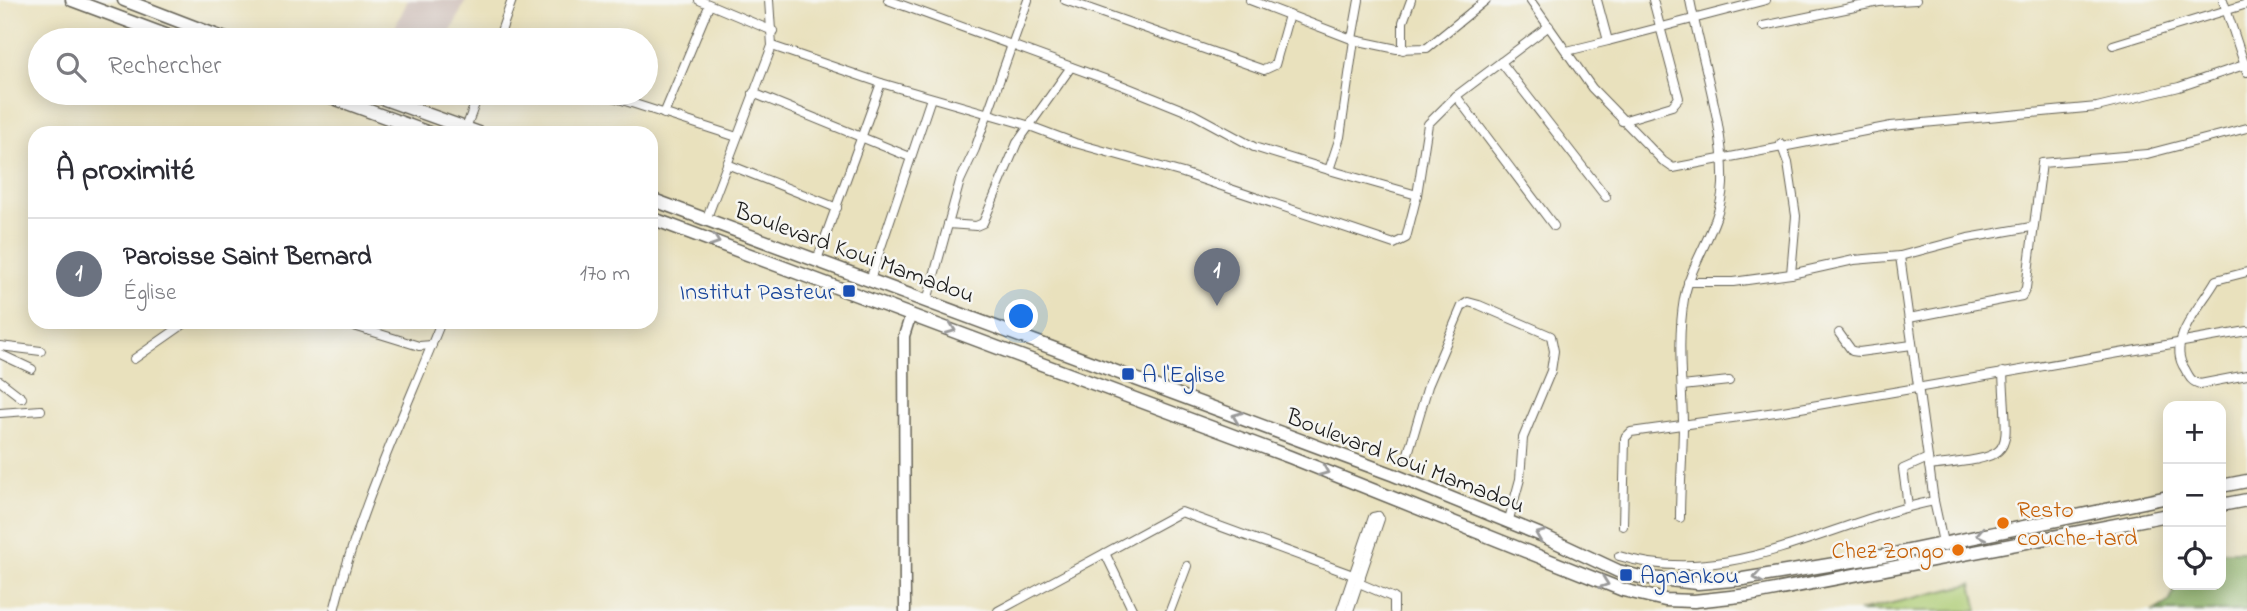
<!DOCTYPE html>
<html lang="fr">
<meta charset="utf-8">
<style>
:root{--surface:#fff;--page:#f7f7f7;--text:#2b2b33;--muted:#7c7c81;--line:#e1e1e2;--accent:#b45309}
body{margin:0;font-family:"Indie Flower",sans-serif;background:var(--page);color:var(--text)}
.controls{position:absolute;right:21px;bottom:21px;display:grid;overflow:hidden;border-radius:14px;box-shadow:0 4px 18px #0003}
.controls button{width:63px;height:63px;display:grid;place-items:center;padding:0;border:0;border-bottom:2px solid var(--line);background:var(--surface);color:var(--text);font:35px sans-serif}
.you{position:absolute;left:1022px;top:317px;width:24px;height:24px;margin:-18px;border:5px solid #fff;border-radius:50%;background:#1a73e8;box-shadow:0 0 0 10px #1a73e833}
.badge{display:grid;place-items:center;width:46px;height:46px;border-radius:50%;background:var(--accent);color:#fff;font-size:23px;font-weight:700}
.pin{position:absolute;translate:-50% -58px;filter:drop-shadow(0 2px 4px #0008)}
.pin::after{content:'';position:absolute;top:37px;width:24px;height:21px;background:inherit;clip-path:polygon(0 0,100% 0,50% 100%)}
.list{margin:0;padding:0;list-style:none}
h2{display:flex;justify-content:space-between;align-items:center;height:91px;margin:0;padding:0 28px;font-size:30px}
h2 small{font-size:23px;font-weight:400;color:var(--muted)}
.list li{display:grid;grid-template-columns:46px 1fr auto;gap:21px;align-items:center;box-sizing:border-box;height:112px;padding:0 28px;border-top:2px solid var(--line)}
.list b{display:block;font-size:26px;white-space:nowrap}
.list p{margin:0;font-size:23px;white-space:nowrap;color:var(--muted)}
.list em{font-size:23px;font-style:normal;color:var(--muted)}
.icon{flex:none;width:38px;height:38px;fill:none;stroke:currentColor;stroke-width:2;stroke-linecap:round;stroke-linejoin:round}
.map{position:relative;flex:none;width:2247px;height:611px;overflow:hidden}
.search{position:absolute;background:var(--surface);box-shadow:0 4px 18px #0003;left:28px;top:28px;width:630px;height:77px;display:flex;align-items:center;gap:18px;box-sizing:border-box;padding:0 24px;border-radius:38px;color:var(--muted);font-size:26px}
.panel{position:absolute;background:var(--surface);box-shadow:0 4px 18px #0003;left:28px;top:126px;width:630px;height:203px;border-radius:21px}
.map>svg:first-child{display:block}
.industrial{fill:#cfc0ba}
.green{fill:#accb72;stroke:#647447;stroke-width:2}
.forest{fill:#89af64;stroke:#526640;stroke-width:2}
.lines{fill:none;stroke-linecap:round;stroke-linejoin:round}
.street-casing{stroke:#646154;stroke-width:10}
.secondary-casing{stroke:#646154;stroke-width:13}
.primary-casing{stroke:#646154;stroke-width:15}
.street{stroke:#fff;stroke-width:8}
.secondary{stroke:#fff;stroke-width:10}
.primary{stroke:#fff;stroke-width:12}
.oneway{stroke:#999}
.transit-dot{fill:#1a4fb4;stroke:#f6f6f2;stroke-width:2.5}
.food-dot{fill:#e8710a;stroke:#f6f6f2;stroke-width:2.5}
.labels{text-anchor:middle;stroke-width:5;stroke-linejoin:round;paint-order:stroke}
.street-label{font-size:24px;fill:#1c1c1c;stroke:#f6f6f2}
.transit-label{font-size:24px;fill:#164399;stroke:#f6f6f2;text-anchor:start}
.food-label{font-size:24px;fill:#c56008;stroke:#f6f6f2;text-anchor:start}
</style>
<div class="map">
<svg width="2247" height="611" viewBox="0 0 2247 611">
<rect width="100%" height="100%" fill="#f6f6f2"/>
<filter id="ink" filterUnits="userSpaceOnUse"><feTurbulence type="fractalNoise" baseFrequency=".0143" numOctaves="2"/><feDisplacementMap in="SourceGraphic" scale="14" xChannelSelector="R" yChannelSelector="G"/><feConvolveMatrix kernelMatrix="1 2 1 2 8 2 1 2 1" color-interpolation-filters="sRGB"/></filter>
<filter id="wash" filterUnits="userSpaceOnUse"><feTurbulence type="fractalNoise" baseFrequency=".00686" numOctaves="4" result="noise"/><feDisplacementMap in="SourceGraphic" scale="28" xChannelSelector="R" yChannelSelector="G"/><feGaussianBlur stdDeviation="1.57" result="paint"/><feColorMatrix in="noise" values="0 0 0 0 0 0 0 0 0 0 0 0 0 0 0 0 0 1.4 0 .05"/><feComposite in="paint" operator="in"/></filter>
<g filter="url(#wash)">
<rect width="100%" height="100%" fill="#e9e1bd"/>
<polygon class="industrial" points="408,0 466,0 447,40 389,40"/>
<polygon class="green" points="1972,584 1978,611 1859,611"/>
<polygon class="forest" points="2221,551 2247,551 2247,611 2154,611 2170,601 2177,585 2221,585"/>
</g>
<g filter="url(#ink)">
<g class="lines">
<defs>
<g id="street">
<polyline points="699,0 773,31"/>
<polyline points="888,0 1121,85 1193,114 1254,147 1329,170 1340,137 1354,40 1250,0"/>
<polyline points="1065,0 1264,70 1275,65 1289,15"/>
<polyline points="1530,0 1592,88 1663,161 1673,168 1891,126 2097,107 2179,87 2247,64"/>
<polyline points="2223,0 2247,72"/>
<polyline points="1763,26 1879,2 1916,0"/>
<polyline points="1352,39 1359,0"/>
<polyline points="498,40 512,0"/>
<polyline points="1354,40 1397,49 1427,48 1486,0"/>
<polyline points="1608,41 1766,0"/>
<polyline points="2113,45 2247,4"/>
<polyline points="772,46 881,83 1027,125 1075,143 1183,173 1394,244 1406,238 1417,195 1428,124 1456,96 1549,26"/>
<polyline points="1403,50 1403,22 1411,0"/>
<polyline points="1567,51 1608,41 1597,0"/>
<polyline points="1501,62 1606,197"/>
<polyline points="753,93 910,157"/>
<polyline points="1456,96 1554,226"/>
<polyline points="613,97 737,137"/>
<polyline points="664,114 709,6"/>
<polyline points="1622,121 1672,106 1679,98 1653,0"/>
<polyline points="466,128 479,93"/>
<polyline points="1781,144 1788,163 1796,216 1791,274"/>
<polyline points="727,164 837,208"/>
<polyline points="1329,170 1417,195"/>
<polyline points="706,220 772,46 769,0"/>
<polyline points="948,224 976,226 983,223 1017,143 1071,67"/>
<polyline points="1900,256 1934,501 1944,547"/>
<polyline points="817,260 881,83"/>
<path d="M2247,272L2216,280C2203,304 2165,341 2185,369C2189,376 2191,382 2200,384L2247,375"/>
<polyline points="870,280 931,98"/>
<polyline points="1688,282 1733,282 1791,274 1854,260 1900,256 1968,238 2031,227"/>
<polyline points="927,301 960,181 975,149 1028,0"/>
<polyline points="1909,318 2022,296 2026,288 2042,163 2147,154 2247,128"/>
<polyline points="341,322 419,346 432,345"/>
<polyline points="1839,333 1852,351 1859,352 1912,345"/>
<polyline points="0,346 41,351"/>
<polyline points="0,354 32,369"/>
<polyline points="134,359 187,322"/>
<polyline points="0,381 22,398"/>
<polyline points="1682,386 1729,381"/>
<polyline points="0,413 41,410"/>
<polyline points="1407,457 1428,386 1462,306 1468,302 1479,305 1551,336 1554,351 1551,371 1523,438 1520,479 1508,523"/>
<path d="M1929,466C2021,455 2006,458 2003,372"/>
<polyline points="1908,506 1903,469 1928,458"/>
<path d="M1680,518C1680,486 1683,454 1683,422C1682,381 1677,340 1684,299C1692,258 1721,227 1723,184C1725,126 1701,58 1690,0"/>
<polyline points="1623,526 1625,438 1631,432 1783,411 2247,331"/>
<polyline points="1105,553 1133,611"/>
<path d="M1619,556C1729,590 1828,522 1934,501"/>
<polyline points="1359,583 1394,598 1394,611"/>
<path d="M334,611C358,511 403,417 441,322"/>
<polyline points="998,611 1181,512 1361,578"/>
<polyline points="1170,611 1187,566"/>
<polyline points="1341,611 1373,517 1378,516"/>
<polyline points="1349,611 1380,519 1378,516"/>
</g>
<polyline id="secondary" points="905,611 904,336 911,314"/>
<g id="primary">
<polyline points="72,0 179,40"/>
<polyline points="124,0 228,40"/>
<polyline points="320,93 429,133"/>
<polyline points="368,93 479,133"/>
<polyline points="651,199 1394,475 1541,535 1618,571 1640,577 1698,583 1743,579 1889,555 2168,497"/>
<polyline points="651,218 1290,457 1623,590 1665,600 1694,601 1749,595 2168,515"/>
<polyline points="2221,486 2247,481"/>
<polyline points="2221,505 2247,500"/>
</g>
</defs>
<use href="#street" class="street-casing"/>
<use href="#secondary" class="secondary-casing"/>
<use href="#primary" class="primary-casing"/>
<use href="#street" class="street"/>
<use href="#secondary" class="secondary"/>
<use href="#primary" class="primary"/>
</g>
<defs><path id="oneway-chevron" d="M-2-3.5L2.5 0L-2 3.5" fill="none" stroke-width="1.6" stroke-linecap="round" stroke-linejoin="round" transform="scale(1.75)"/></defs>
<g class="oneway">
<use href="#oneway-chevron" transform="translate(715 241) rotate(19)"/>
<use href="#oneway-chevron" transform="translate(951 329) rotate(21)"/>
<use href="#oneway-chevron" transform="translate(1237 417) rotate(-159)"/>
<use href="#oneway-chevron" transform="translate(1324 471) rotate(22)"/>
<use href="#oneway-chevron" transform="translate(1981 534) rotate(168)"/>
<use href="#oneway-chevron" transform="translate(1540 535) rotate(-158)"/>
<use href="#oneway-chevron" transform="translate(1758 577) rotate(170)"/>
<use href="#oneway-chevron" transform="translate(1604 583) rotate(20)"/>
</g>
</g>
<g class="transit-dot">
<rect x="842" y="284" width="14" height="14" rx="3.5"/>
<rect x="1121" y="367" width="14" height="14" rx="3.5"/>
<rect x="1619" y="568" width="14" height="14" rx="3.5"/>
</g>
<g class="food-dot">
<circle cx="2003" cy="523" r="7"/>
<circle cx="1958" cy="550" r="7"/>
</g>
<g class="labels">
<g class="street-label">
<text transform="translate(855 252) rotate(20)" y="8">Boulevard Koui Mamadou</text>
<text transform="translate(1406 460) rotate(21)" y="8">Boulevard Koui Mamadou</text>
</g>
<g class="transit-label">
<text x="835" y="299" text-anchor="end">Institut Pasteur</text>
<text x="1142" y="382">A l'Eglise</text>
<text x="1640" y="583">Agnankou</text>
</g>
<g class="food-label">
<text x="2017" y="517">Resto<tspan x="2017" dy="28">couche-tard</tspan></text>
<text x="1944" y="558" text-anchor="end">Chez Zongo</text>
</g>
</g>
</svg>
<div class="controls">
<button>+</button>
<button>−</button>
<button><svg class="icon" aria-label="locate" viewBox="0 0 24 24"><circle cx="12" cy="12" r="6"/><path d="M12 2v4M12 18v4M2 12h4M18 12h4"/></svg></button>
</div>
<div class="you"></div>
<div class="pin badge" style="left:1217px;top:306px;background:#6b7280">1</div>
<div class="search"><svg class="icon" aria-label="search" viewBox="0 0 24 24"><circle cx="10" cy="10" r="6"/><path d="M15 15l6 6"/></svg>Rechercher</div>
<section class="panel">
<h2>À proximité<small></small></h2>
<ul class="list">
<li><span class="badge" style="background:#6b7280">1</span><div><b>Paroisse Saint Bernard</b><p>Église</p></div><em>170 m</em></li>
</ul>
</section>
</div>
